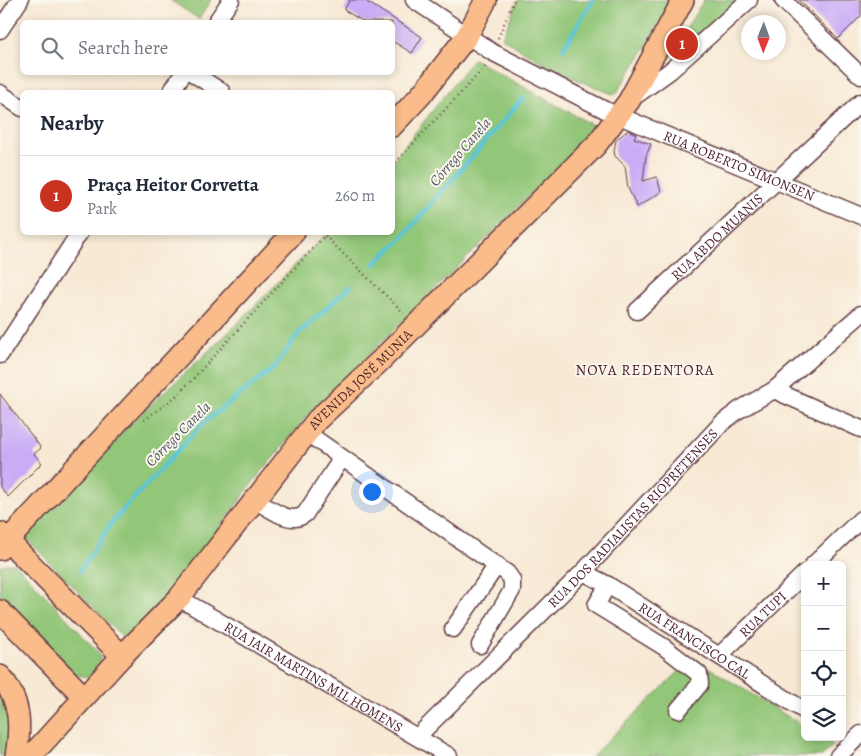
<!DOCTYPE html>
<meta charset="utf-8">
<style>
:root{--surface:#fff;--page:#f2f2f3;--text:#1f2937;--muted:#747a83;--line:#e0e1e3;--accent:#c8321e}
body{margin:0;font-family:Alegreya,serif;background:var(--page);color:var(--text)}
.controls{position:absolute;right:15px;bottom:15px;display:grid;overflow:hidden;border-radius:8px;box-shadow:0 2px 8px #0003}
.controls button{width:45px;height:45px;display:grid;place-items:center;padding:0;border:0;border-bottom:1px solid var(--line);background:var(--surface);color:var(--text);font:25px sans-serif}
.compass{position:absolute;left:741px;top:15px;width:45px;height:45px;border-radius:50%;background:var(--surface);box-shadow:0 2px 8px #0003;rotate:181deg}
.you{position:absolute;left:371px;top:491px;width:18px;height:18px;margin:-12px;border:4px solid #fff;border-radius:50%;background:#1a73e8;box-shadow:0 0 0 8px #1a73e833}
.badge{display:grid;place-items:center;width:32px;height:32px;border-radius:50%;background:var(--accent);color:#fff;font-size:16px;font-weight:700}
.pin{position:absolute;translate:-50% -50%;border:2px solid #fff;box-shadow:0 1px 5px #0006}
.list{margin:0;padding:0;list-style:none}
h2{display:flex;justify-content:space-between;align-items:center;height:65px;margin:0;padding:0 20px;font-size:21px}
h2 small{font-size:16px;font-weight:400;color:var(--muted)}
.list li{display:grid;grid-template-columns:32px 1fr auto;gap:15px;align-items:center;box-sizing:border-box;height:80px;padding:0 20px;border-top:1px solid var(--line)}
.list b{display:block;font-size:19px;white-space:nowrap}
.list p{margin:0;font-size:16px;white-space:nowrap;color:var(--muted)}
.list em{font-size:16px;font-style:normal;color:var(--muted)}
.icon{flex:none;width:28px;height:28px;fill:none;stroke:currentColor;stroke-width:2;stroke-linecap:round;stroke-linejoin:round}
.map{position:relative;flex:none;width:861px;height:756px;overflow:hidden}
.search{position:absolute;background:var(--surface);box-shadow:0 2px 8px #0003;left:20px;top:20px;width:375px;height:55px;display:flex;align-items:center;gap:12px;box-sizing:border-box;padding:0 18px;border-radius:8px;color:var(--muted);font-size:19px}
.panel{position:absolute;background:var(--surface);box-shadow:0 2px 8px #0003;left:20px;top:90px;width:375px;height:145px;border-radius:8px}
.map>svg:first-child{display:block}
.green{fill:#92c678;stroke:#6e7252}
.lines{fill:none;stroke-linecap:round;stroke-linejoin:round}
.stream{stroke:#5bc6d4;stroke-width:4.5}
.building{fill:#c8acf6}
.minor-casing{stroke:#643d44;stroke-width:19}
.major-casing{stroke:#643d44;stroke-width:24}
.path{stroke:#643d44;stroke-width:2.5;stroke-dasharray:1 4;stroke-linecap:butt}
.minor{stroke:#fff;stroke-width:16}
.major{stroke:#f9bc8a;stroke-width:21}
.labels{text-anchor:middle;stroke-width:4;stroke-linejoin:round;paint-order:stroke}
.street-label{font-size:14px;fill:#4a1f2b;stroke:#fbf7ec}
.water-label{font-size:15px;font-style:italic;fill:#505966;stroke:#fbf7ec}
.neighbourhood-label{font-size:15px;letter-spacing:1px;fill:#4a1f2b;stroke:#fbf7ec}
</style>
<div class="map">
<svg width="861" height="756" viewBox="0 0 861 756">
<rect width="100%" height="100%" fill="#fbf7ec"/>
<filter id="ink" filterUnits="userSpaceOnUse"><feTurbulence type="fractalNoise" baseFrequency=".02" numOctaves="2"/><feDisplacementMap in="SourceGraphic" scale="10" xChannelSelector="R" yChannelSelector="G"/><feConvolveMatrix kernelMatrix="1 2 1 2 8 2 1 2 1" color-interpolation-filters="sRGB"/></filter>
<filter id="wash" filterUnits="userSpaceOnUse"><feTurbulence type="fractalNoise" baseFrequency=".0096" numOctaves="4" result="noise"/><feDisplacementMap in="SourceGraphic" scale="20" xChannelSelector="R" yChannelSelector="G"/><feGaussianBlur stdDeviation="1.12" result="paint"/><feColorMatrix in="noise" values="0 0 0 0 0 0 0 0 0 0 0 0 0 0 0 0 0 1.4 0 .05"/><feComposite in="paint" operator="in"/></filter>
<g filter="url(#wash)">
<rect width="100%" height="100%" fill="#f7e9d4"/>
<g class="green">
<polygon points="170,0 211,0 199,19"/>
<polygon points="518,0 672,0 643,52 615,95 556,71 502,38"/>
<polygon points="704,0 739,0 708,29 667,60"/>
<polygon points="473,59 598,128 308,415 254,481 172,593 125,640 25,537 123,431 231,330 327,233 392,232 393,161"/>
<path d="M5,564H16L98,652C104,665 99,669 90,678L74,674L0,600V566Z"/>
<polygon points="693,658 805,727 805,737 822,737 834,745 822,756 592,756"/>
<polygon points="0,694 11,714 7,756 0,756"/>
</g>
<g class="lines">
<g class="stream">
<polyline points="563,49 593,0"/>
<polyline points="374,264 400,240 523,98"/>
<polyline points="80,571 113,521 202,424 274,368 298,334 350,287"/>
</g>
</g>
<g id="blocks">
<g class="building">
<polygon points="350,0 364,0 422,37 412,53 392,41 392,22 364,22 344,10"/>
<polygon points="799,0 861,0 861,16 838,39"/>
<polygon points="628,130 636,134 634,138 651,144 646,156 643,181 657,177 661,192 637,207 628,188 625,166 615,156 614,151 616,140"/>
<polygon points="0,394 41,448 34,454 42,463 8,497 0,487"/>
</g>
</g>
</g>
<g filter="url(#ink)">
<use href="#blocks" fill-opacity="0" stroke="#643d44" stroke-width="1"/>
<g class="lines">
<defs>
<g id="minor">
<path id="s1" d="M414,0L492,52L605,110L861,216"/>
<polyline points="783,0 861,76"/>
<polyline points="216,22 231,0"/>
<polyline points="0,30 20,0"/>
<polyline points="191,72 222,92"/>
<polyline points="171,92 184,72"/>
<polyline points="0,93 22,108"/>
<polyline points="631,99 670,71 749,0"/>
<path id="s2" d="M637,311L861,102"/>
<polyline points="0,355 80,232"/>
<polyline points="774,390 861,429"/>
<polyline points="307,433 507,573 512,580 512,590 480,645"/>
<path d="M256,501C270,508 290,526 305,514L342,458"/>
<polyline points="813,565 861,519"/>
<path id="s3" d="M583,572L608,585L805,711"/>
<polyline points="608,585 596,605 664,647 699,674 700,684 678,710"/>
<path id="s4" d="M179,598L449,756"/>
<polyline points="453,629 497,565"/>
<path id="s5" d="M720,655L805,573"/>
<path id="s6" d="M418,736L583,572L722,423L739,410L774,390L861,314"/>
<polyline points="838,756 861,734"/>
</g>
<g id="major">
<polyline points="392,126 421,95 467,36 486,0"/>
<polyline points="0,533 122,656"/>
<polyline points="0,549 294,232"/>
<polyline points="0,611 84,697"/>
<path d="M0,676C21,700 21,726 16,756"/>
<path id="s7" d="M31,756L122,656L179,598L317,420L379,362L596,145L629,101L683,0"/>
</g>
</defs>
<use href="#minor" class="minor-casing"/>
<use href="#major" class="major-casing"/>
<g class="path">
<polyline points="498,38 514,0"/>
<polyline points="392,166 486,66"/>
<polyline points="325,236 404,313"/>
<polyline points="144,420 174,398 190,382 328,232"/>
</g>
<use href="#minor" class="minor"/>
<use href="#major" class="major"/>
</g>
</g>
<g class="labels">
<g class="street-label">
<text dy="5" stroke="none"><textPath href="#s1" startOffset="366">RUA ROBERTO SIMONSEN</textPath></text>
<text dy="5" stroke="none"><textPath href="#s2" startOffset="109">RUA ABDO MUANIS</textPath></text>
<text dy="5" stroke="none"><textPath href="#s7" startOffset="501">AVENIDA JOSÉ MUNIA</textPath></text>
<text dy="5" stroke="none"><textPath href="#s6" startOffset="306">RUA DOS RADIALISTAS RIOPRETENSES</textPath></text>
<text dy="5" stroke="none"><textPath href="#s5" startOffset="59">RUA TUPI</textPath></text>
<text dy="5" stroke="none"><textPath href="#s3" startOffset="131">RUA FRANCISCO CAL</textPath></text>
<text dy="5" stroke="none"><textPath href="#s4" startOffset="156">RUA JAIR MARTINS MIL HOMENS</textPath></text>
</g>
<g class="water-label">
<text transform="translate(460 152) rotate(-49)" y="5">Córrego Canela</text>
<text transform="translate(178 434) rotate(-45)" y="5">Córrego Canela</text>
</g>
<g class="neighbourhood-label">
<text x="645" y="375">NOVA REDENTORA</text>
</g>
</g>
</svg>
<div class="controls">
<button>+</button>
<button>−</button>
<button><svg class="icon" aria-label="locate" viewBox="0 0 24 24"><circle cx="12" cy="12" r="6"/><path d="M12 2v4M12 18v4M2 12h4M18 12h4"/></svg></button>
<button><svg class="icon" aria-label="layers" viewBox="0 0 24 24"><path d="M12 4l9 5-9 5-9-5zM3 14l9 5 9-5"/></svg></button>
</div>
<svg class="compass" viewBox="-18 -18 36 36"><path d="M0-13l5 13h-10z" fill="#e53935"/><path d="M0 13l5-13h-10z" fill="#747a83"/></svg>
<div class="you"></div>
<div class="pin badge" style="left:682px;top:44px">1</div>
<div class="search"><svg class="icon" aria-label="search" viewBox="0 0 24 24"><circle cx="10" cy="10" r="6"/><path d="M15 15l6 6"/></svg>Search here</div>
<section class="panel">
<h2>Nearby<small></small></h2>
<ul class="list">
<li><span class="badge">1</span><div><b>Praça Heitor Corvetta</b><p>Park</p></div><em>260 m</em></li>
</ul>
</section>
</div>
